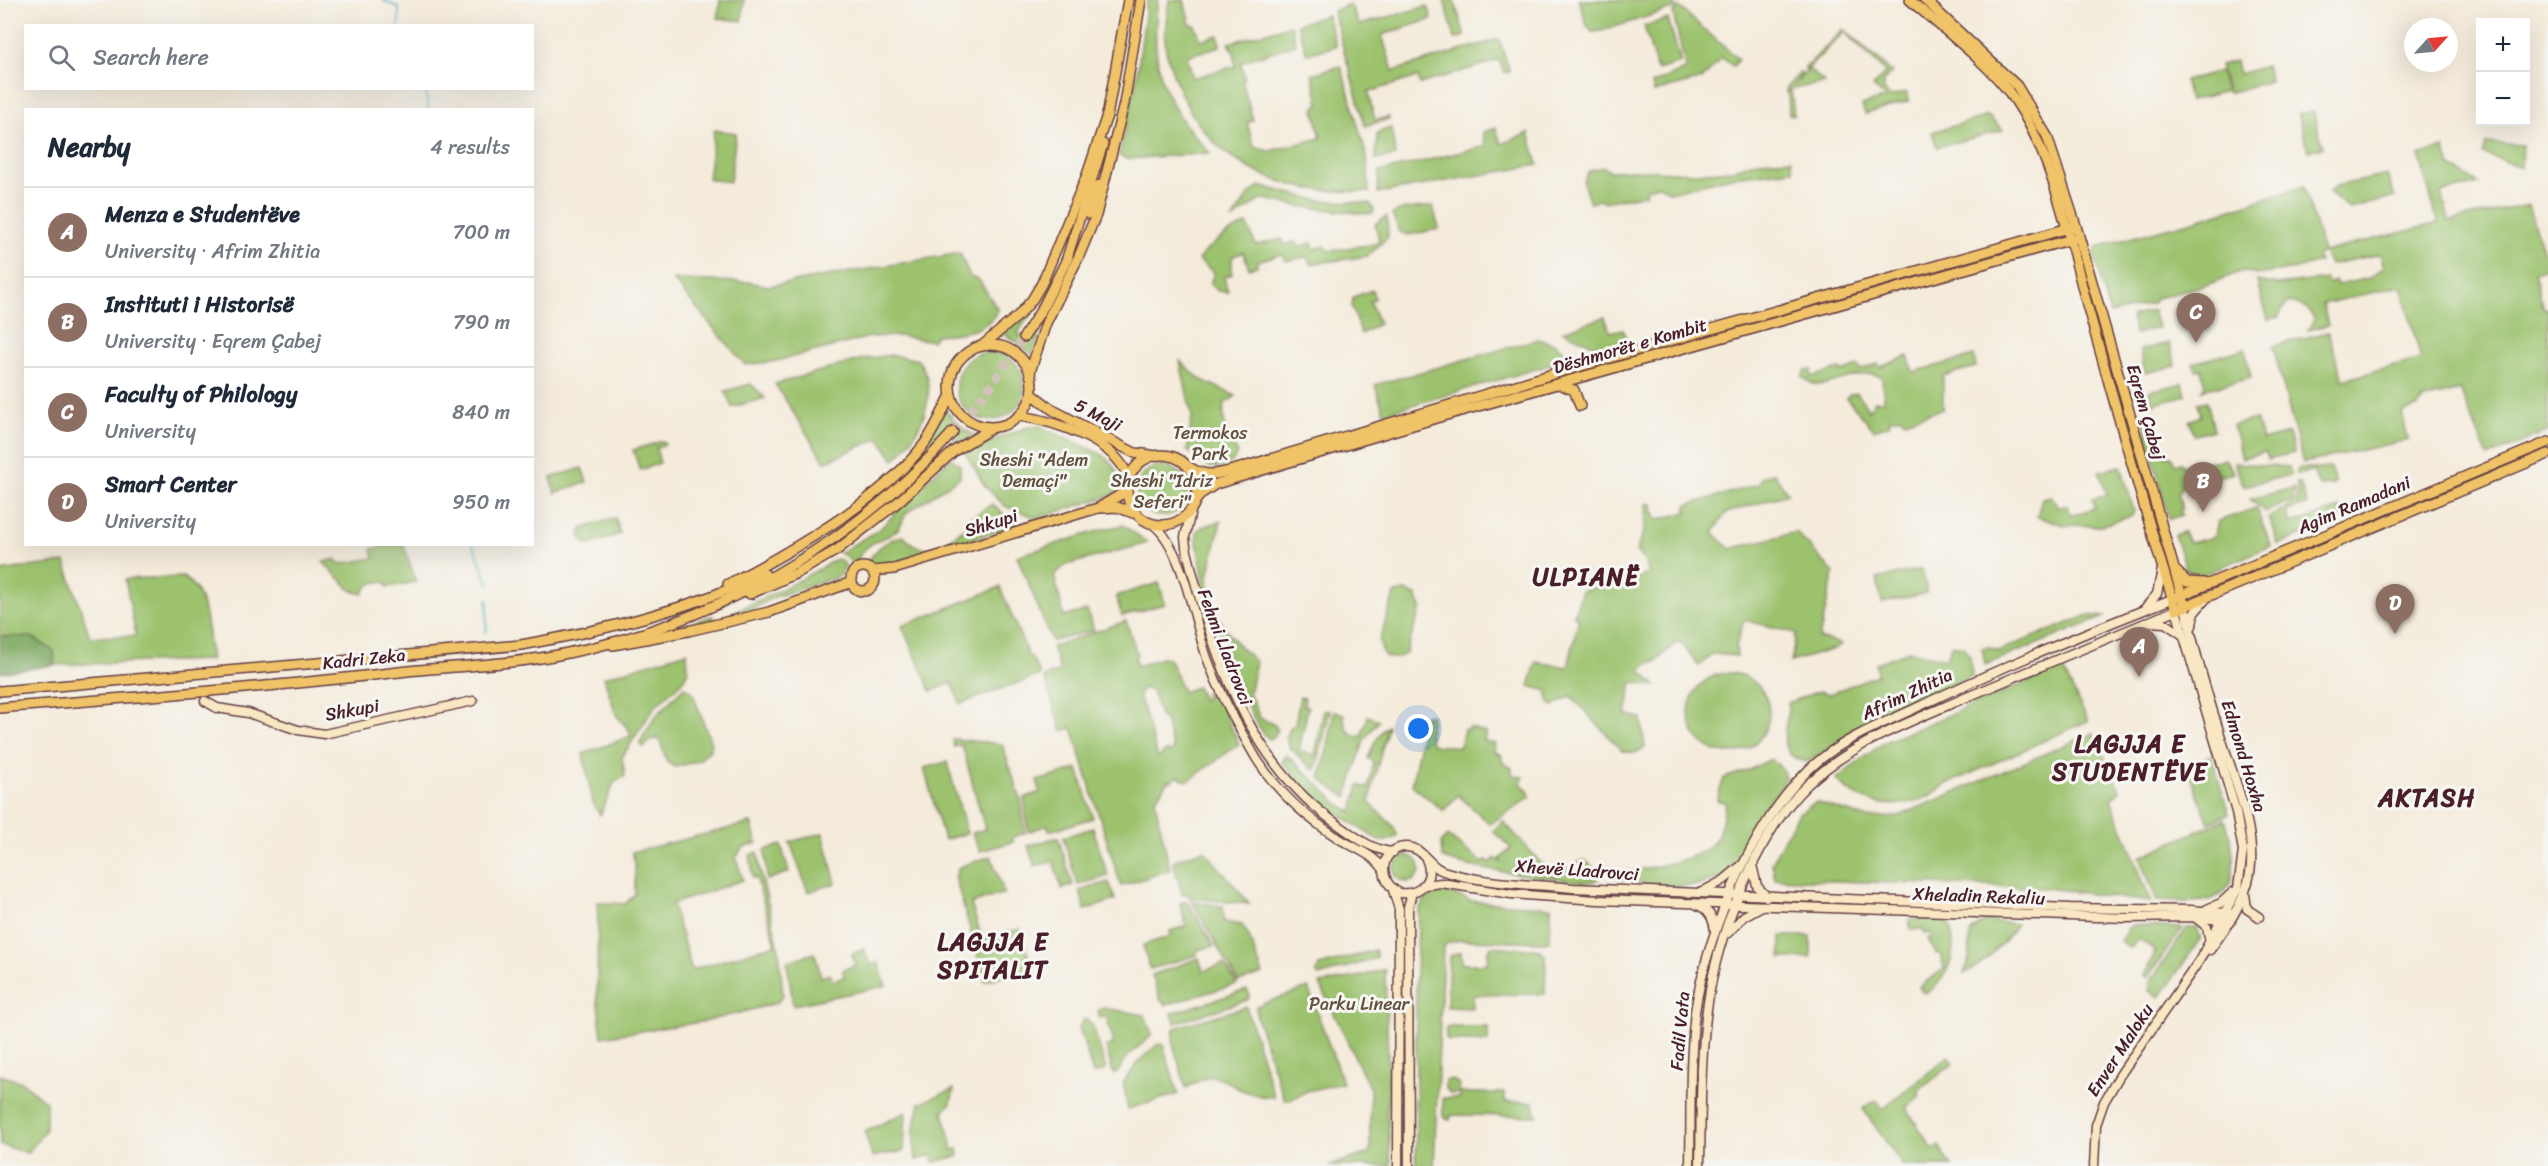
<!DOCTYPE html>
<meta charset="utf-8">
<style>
:root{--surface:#fff;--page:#f2f2f3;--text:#1f2937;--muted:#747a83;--line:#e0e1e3;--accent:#db2777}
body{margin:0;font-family:Sriracha,sans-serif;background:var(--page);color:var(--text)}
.controls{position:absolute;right:18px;top:18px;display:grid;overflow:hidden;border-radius:0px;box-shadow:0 6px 24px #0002}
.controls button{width:54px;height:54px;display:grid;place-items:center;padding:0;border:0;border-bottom:2px solid var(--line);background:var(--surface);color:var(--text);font:30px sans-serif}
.compass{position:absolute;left:2404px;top:18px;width:54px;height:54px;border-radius:50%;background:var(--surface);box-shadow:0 6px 24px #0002;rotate:63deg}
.you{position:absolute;left:1419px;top:729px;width:21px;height:21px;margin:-15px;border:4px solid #fff;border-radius:50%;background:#1a73e8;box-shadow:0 0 0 9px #1a73e833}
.badge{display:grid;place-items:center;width:39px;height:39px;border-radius:50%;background:var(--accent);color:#fff;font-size:20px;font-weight:700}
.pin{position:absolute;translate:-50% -50px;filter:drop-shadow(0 2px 3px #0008)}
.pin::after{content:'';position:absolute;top:32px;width:21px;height:18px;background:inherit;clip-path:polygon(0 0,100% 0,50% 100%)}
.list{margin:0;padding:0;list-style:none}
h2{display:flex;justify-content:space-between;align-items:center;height:78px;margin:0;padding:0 24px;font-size:26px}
h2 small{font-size:20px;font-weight:400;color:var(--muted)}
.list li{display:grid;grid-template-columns:39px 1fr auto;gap:18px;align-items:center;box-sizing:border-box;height:90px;padding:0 24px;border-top:2px solid var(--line)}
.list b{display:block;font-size:22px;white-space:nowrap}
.list p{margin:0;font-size:20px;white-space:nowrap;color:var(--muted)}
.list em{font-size:20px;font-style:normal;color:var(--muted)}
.icon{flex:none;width:33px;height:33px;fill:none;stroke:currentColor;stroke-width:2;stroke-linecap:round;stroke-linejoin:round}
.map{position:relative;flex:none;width:2548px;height:1166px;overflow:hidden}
.search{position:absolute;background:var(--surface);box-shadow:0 6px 24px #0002;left:24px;top:24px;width:510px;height:66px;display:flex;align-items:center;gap:15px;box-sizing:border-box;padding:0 21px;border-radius:0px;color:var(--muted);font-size:22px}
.panel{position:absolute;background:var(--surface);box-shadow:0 6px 24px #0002;left:24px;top:108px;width:510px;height:438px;border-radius:0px}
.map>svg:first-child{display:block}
.green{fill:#9cc26e;stroke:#73704c;stroke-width:1.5;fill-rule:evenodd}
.forest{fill:#7da861;stroke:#646446;stroke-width:1.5}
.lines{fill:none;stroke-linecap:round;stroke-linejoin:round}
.stream{stroke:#44b2c0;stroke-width:2}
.trunk-tunnel{stroke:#d2c2b8;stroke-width:9;stroke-dasharray:9 4.5;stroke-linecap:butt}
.secondary-casing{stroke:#643e45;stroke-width:11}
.primary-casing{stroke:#643e45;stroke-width:12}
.trunk-casing{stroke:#643e45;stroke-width:12}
.secondary{stroke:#f9e7c3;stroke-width:8}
.primary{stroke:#f0c369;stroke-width:9}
.trunk{stroke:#f0c369;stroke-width:9}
.labels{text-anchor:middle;stroke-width:6;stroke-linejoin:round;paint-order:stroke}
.street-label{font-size:18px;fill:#4a1f2b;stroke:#f6f6f2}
.park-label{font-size:18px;fill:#63503f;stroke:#f6f6f2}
.district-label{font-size:24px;font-weight:bold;letter-spacing:1.5px;fill:#4a1f2b;stroke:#f6f6f2}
</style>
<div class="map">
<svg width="2548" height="1166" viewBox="0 0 2548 1166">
<rect width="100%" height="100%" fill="#f6f6f2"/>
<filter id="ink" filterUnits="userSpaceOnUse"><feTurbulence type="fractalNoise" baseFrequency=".0167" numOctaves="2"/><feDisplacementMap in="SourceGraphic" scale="12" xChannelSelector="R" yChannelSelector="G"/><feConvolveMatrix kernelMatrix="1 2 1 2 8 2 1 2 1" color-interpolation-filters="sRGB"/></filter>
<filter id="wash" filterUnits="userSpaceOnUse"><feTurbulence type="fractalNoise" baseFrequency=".008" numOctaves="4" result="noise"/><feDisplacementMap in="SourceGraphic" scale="24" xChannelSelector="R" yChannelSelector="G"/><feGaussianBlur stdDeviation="1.35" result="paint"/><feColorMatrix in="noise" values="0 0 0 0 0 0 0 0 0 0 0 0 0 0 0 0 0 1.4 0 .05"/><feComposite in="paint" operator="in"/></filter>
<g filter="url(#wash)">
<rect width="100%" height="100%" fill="#f4ebdb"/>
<g class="green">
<polygon points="720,0 744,0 742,21 718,18"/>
<path d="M1147,0H1158C1149,66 1163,105 1210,153L1127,159L1119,156L1136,82Z"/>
<path d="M1169,0H1184L1187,13L1190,17L1188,19L1191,25H1195L1201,40L1218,35L1220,46L1187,56L1193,78L1235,66L1234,53L1229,43L1291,25L1296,44L1241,62L1245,79L1242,81L1253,120L1247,123L1254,147L1269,151L1321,138L1314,109L1319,103L1312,74L1341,66L1367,157L1369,192C1346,191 1323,192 1301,187C1224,170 1184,122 1166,50C1163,34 1167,16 1169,0Z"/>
<polygon points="1444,0 1454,0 1465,36 1455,39"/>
<polygon points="1579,0 1674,0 1675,8 1601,31 1592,32 1587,26"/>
<polygon points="1350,4 1359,25 1428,6 1432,19 1382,35 1393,71 1499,39 1510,72 1504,73 1499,60 1420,84 1418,77 1368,92 1375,120 1389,117 1389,119 1365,126 1333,11"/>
<polygon points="1679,7 1738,59 1733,66 1722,58 1702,79 1654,92 1652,84 1686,69 1673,13"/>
<polygon points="1327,15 1336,46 1307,54 1297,24"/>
<polygon points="1668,19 1681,63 1657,70 1644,26"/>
<path d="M1843,29L1892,72C1882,81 1880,89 1891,97L1906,92L1909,101L1865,114L1862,105L1886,98L1873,87L1886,72L1844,32L1806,71L1804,69Z"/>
<polygon points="2236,61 2239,74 2266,66 2270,81 2228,93 2220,65"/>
<polygon points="1809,69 1825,83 1791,89 1794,115 1789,114 1788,91 1786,93 1786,88 1800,72 1802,74 1793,86"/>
<polygon points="2220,71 2226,91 2190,101 2184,81"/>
<polygon points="2313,111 2323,147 2308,151 2298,114"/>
<polygon points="1988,116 2003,130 1937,147 1932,132"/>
<polygon points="1391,128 1396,156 1376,160 1377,135 1382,131"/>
<polygon points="1496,128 1501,144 1529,133 1538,165 1378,193 1379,172 1486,146 1483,132"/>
<polygon points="714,130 736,133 730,182 708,179"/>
<polygon points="2486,143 2522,145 2521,167 2483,154"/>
<path d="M2444,148L2450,166L2479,184L2442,193L2449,221L2528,205L2548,268L2534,272L2544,309L2548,308V431L2488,457L2460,390L2424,399L2417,407L2402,412L2408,440L2303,463L2273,346L2328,332L2343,380L2421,359L2401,286L2323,304L2328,325L2308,330L2314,320C2309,307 2302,304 2288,302L2278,317L2268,320L2257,281L2277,285L2326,279L2329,284L2335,281L2338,285L2370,278L2384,267L2380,254L2329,265L2323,252L2317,256L2319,262L2296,269L2257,275L2242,271L2209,284L2157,298L2153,303L2110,314L2094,255L2096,247L2197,220L2304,186L2323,252L2438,223L2419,155Z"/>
<polygon points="1791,159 1793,170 1732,177 1670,192 1658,185 1647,188 1646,194 1604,202 1599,200 1590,203 1583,182 1589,171 1603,167 1610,171 1633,170 1694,173 1732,170 1757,161"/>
<polygon points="2387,175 2395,197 2350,209 2329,192 2336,186"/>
<polygon points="1259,186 1318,200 1370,203 1374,210 1373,213 1365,214 1297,206 1265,199 1259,201 1232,220 1248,196"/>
<polygon points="1433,206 1439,229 1408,235 1399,232 1392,214 1405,209"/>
<path d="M1387,216L1388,237L1368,256L1311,264L1307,257L1286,261L1282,254L1257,261V266L1249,268L1243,252L1232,257V274L1224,277L1228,292L1218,291L1210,284L1214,273L1199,260C1209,244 1229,231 1247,224L1256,245L1282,239L1285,245L1296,241L1299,247L1312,243L1314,249L1325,246L1328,251L1375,244L1379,239L1375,224Z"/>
<path d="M960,253L970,277L979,280L998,310C985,334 960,333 936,335L932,341L901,336L870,337L777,361L745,365L673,280L749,282L769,286Z"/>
<polygon points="1372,290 1375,299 1370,301 1379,324 1361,334 1352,307 1353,297"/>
<polygon points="1034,302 1037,304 1018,333 1028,340 1048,312 1032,355 1019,343 1003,334"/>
<polygon points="2153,310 2158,328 2135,334 2131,317"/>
<path d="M1605,317L1610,332L1623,329L1627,343L1613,346L1614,350C1601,352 1577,336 1563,331Z"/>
<polygon points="1538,339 1555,344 1569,355 1567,360 1384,413 1375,385"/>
<polygon points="2169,343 2176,366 2145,373 2140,350"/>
<polygon points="2245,349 2251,378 2202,390 2205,386 2201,369 2196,370 2193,363"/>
<circle cx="990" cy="386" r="34"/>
<path d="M892,355L918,360C942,392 920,435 894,460L879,438L825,462L775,384L863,359Z"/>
<path d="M1908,356L1913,372L1974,356L1976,367L1943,376V409L1904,421L1902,417L1890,419L1889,425L1874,430L1846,398L1850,394L1857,393L1869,410L1875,401H1884L1882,377C1858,367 1830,389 1814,384C1810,383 1805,379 1802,377L1805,371L1812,370L1811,377L1840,369L1841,372L1858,366L1860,370L1878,364L1880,367Z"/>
<path d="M1180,361L1200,379L1236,396L1224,404C1222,421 1227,440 1238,453C1233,465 1221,469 1208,467L1187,450L1192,417Z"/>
<polygon points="2183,383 2186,395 2152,404 2149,391"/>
<polygon points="751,384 765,398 732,407 725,391"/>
<polygon points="2207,401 2214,430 2195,435 2189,421 2201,416 2198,403"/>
<polygon points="945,409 960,427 974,435 925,472 924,470 959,436 949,427 915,462 913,461"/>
<polygon points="2153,410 2165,456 2171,456 2175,464 2181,463 2182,466 2225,459 2234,473 2185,484 2178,493 2182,509 2180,510 2182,515 2169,519 2141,414"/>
<polygon points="2256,419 2262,440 2289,433 2294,453 2267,460 2265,452 2242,458 2233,425"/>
<path d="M1039,426L1103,455C1113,463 1121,475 1120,488L1113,495L1037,518L1005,506L985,486L964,451L1028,427Z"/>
<polygon points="663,441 665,445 656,448 660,463 640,470 633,450"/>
<path d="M951,458L960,465V477L905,514C899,540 880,534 865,549C860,553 857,561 854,566L846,556L839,553L880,529L899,509V506Z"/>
<polygon points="2234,463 2289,467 2291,475 2244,486"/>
<polygon points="2121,466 2134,511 2132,516 2100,526 2065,525 2037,517 2042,498 2052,496 2057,507 2067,506 2072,515 2095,508 2093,499 2107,495 2099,471"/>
<circle cx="1162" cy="491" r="25"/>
<polygon points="582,468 587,482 555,493 551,478"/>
<polygon points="2299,468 2330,468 2335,483 2320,487 2313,470 2298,475 2296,471"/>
<polygon points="1774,473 1788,494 1726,513 1713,532 1730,549 1796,532 1834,573 1819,638 1841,644 1834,649 1791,662 1796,633 1744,620 1736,646 1737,656 1713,654 1699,666 1681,643 1678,642 1654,663 1651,662 1640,670 1656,686 1632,682 1626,715 1641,718 1645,748 1635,753 1622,751 1571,696 1553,706 1548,701 1548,691 1529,686 1536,662 1568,667 1579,619 1574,616 1582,591 1623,578 1631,580 1649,574 1644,559 1636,551 1644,532 1647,504 1652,504 1656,520 1687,512 1687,505 1759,484 1762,477"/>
<polygon points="2297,483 2300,483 2307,504 2287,511 2291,524 2340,508 2343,514 2362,508 2363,510 2278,545 2269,517 2284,509 2298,497"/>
<polygon points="2294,488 2295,494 2289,502 2265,512 2250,499"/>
<path d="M992,504L1017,525L875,569L869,560C877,548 888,539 903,536C928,561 942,543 967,527L965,522Z"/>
<polygon points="2256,508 2271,546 2209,572 2198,575 2186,569 2174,535 2184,532 2189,543 2210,538 2215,534 2218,521"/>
<polygon points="614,518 616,519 620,534 589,545 583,542 580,536 582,529"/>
<path d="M1221,521L1208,576C1210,615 1228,637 1256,662L1249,693L1260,718L1275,725L1277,730L1274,737L1270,739C1250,732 1213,611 1204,586C1204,568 1195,549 1197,531L1202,527Z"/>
<polygon points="1123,525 1148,543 1066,565 1054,575 1064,617 1087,610 1094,630 1052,641 1017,556 1104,529"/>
<path d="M392,544L404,545L416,582L388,587L385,582C374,581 367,584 363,594L352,591L323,562L336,559L340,564L374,558L372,549Z"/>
<polygon points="836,559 843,561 845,566 840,576 772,598 743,615 657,634 712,616 715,621 798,581"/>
<path d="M65,562L90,637L136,636L125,579L183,577C208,592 207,633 211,660L54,665V651L0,636V571Z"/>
<polygon points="1922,569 1927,593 1882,603 1877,579"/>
<polygon points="1159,583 1165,604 1122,616 1116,596"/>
<polygon points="1000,587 1028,655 1033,660 1040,675 960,704 952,683 931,691 902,626"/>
<path d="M1405,591L1416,595L1421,608L1406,653C1398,659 1393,660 1384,655L1379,641L1393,598L1396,593Z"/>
<polygon points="2089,615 2104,617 1985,665 1982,648 1989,647 1998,651"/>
<path d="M1126,621L1137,654L1135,658L1137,666L1165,657L1170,660L1183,692L1197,687L1203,700L1206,698L1205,694L1214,690L1239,744L1188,781L1177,776L1170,782L1168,780L1155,801L1170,870L1121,886L1072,728L1062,731L1044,677L1060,671L1052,647ZM1143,688L1152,691L1160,716L1165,720L1173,748L1170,753L1166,751L1158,758L1139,695Z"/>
<path d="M1951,645L1963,647L1970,656L1972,676L1857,730L1807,762C1771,755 1789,727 1788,703L1819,691L1829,694L1877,675L1876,663L1909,651L1947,659Z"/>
<polygon points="687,652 688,671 682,682 655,706 622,757 625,776 614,783 600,815 593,803 583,754 631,736 629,730 616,715 604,677"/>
<path d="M2058,669L2063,670L2088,721L1945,785C1914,813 1863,811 1836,779L1885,742Z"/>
<circle cx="1729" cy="713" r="40"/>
<polygon points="684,687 692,691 711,743 710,750 698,761 675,767 667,762 659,738 649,741 644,747 640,745 640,742 655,717"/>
<polygon points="1300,697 1305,698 1304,705 1308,707 1299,751 1315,755 1324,710 1330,711 1316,769 1312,769 1291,749 1286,738 1290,728 1295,724"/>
<path d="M1334,711L1344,714C1344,728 1347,734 1361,737L1368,716L1379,720L1364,740L1347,797L1333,789L1320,778L1328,746Z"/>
<path d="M1425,715H1432C1427,754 1429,743 1460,747L1464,729L1468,730L1469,727L1486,733L1484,741L1495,744L1494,752L1501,754L1503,763L1512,768V775L1523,777L1521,784L1528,790L1530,797L1490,824L1458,795L1443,811L1412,785Z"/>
<path d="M1388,726L1373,784L1370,803L1393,826L1397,834L1396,837C1392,839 1387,842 1382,841C1377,841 1370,835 1366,832C1335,813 1306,791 1282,763L1286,755L1289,757L1340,805L1352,812L1359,785L1368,788L1374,762L1368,758C1373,747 1378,732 1388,726Z"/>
<polygon points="2093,733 2120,790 2111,799 2151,902 2046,888 1775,879 1772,863 1781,844 1799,813 1816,802 1868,818 1899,816"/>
<polygon points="952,739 1002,744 1021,800 1025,833 1013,837 1013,842 980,851 972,833 985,829 962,745 954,747"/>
<polygon points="2211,755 2229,814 2209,823 2186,766"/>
<path d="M1771,759C1778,764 1786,772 1785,781C1776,795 1764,808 1755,822C1747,836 1741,853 1731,867C1711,896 1648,885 1618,879V874C1644,867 1705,864 1718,835C1722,825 1723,813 1726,803L1717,800L1724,778L1751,769Z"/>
<polygon points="947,762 967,833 944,840 924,768"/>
<polygon points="1078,769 1093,818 1049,831 1048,825 1028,832 1024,798 1040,792 1037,781"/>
<path d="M2225,819C2233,846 2245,891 2208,900C2192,904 2173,901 2157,901L2140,857Z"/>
<path d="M1503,821L1552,875L1556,876L1584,860L1598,871V879L1592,882H1582C1556,878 1456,869 1442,857L1441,843L1448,836L1483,863L1487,860L1491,863L1495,858L1501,862L1500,859L1511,848L1493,831Z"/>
<polygon points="751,823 757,843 742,848 736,858 743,880 672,904 692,970 776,944 756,877 753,878 750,855 758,852 760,870 779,949 783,995 777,1003 707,1021 602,1037 597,996 598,902 625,904 635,894 635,865 632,852"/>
<polygon points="1093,828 1108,876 1078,885 1063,837"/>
<polygon points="823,833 836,883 808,892 790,842"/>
<polygon points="1058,837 1073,885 1062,889 1053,861 1035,866 1028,846"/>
<polygon points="781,845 789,872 767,880 765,850"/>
<polygon points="1204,850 1250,904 1191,898 1186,893 1182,894 1173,861"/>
<circle cx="1407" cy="869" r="13"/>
<polygon points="991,856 1004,893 971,904 982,939 1020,929 1030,960 1026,961 1028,969 985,981 955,877 959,867"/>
<polygon points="1109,882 1115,900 1085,910 1080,891"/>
<polygon points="1439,893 1450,893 1471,901 1551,907 1550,942 1461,940 1447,943 1443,948 1434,1166 1416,1166 1416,971 1419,910 1425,899"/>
<polygon points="1187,901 1214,946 1197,950 1197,955 1150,969 1143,945 1171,936 1170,931 1186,926 1180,903"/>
<polygon points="1192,902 1223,906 1224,922 1242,925 1248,934 1263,974 1238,982"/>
<path d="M1942,917L1950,924C1956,946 1954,965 1939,982C1934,988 1931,992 1923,993L1919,987L1945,968L1941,962L1943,958L1940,953L1936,954L1928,939L1932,936L1930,932L1925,934L1922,929L1911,930L1909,920Z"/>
<path d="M1986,921L2017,924C2002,945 1987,962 1964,974C1965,969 1968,963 1969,959C1972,938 1962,933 1986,921Z"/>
<polygon points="2133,925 2183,928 2147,978 2144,975 2155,953 2151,947 2139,940 2137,940 2131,948 2120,941 2129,927"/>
<polygon points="2187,928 2197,928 2201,938 2160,997 2149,991 2150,982"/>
<rect x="1781" y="936" width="30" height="22"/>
<polygon points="1491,946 1541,950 1546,957 1545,994 1473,995 1473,1008 1447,1007 1449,956 1461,952 1462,964 1487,964 1488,950 1490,950"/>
<polygon points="864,949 871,965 878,962 886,986 793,1005 787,961 815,953 821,977 830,974 833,981 844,977 843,970 855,965 852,954"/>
<polygon points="1375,950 1377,958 1319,976 1316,973 1319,966"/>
<polygon points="1199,958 1203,971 1224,964 1237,984 1166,1005 1160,999 1152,975"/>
<polygon points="1385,969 1389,1092 1387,1106 1391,1166 1328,1166 1370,1153 1370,1089 1320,984 1361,976"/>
<polygon points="1308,988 1343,1083 1307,1091 1290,1100 1284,1100 1257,1018 1256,1006"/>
<polygon points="1247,990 1250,995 1248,1000 1175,1023 1172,1013"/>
<path d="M1246,1007L1274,1097C1263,1097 1253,1095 1242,1090C1232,1086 1223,1077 1212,1077C1203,1077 1194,1084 1186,1088L1173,1044L1174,1028Z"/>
<polygon points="1103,1008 1145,1015 1152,1035 1128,1056 1117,1073 1114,1073 1112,1070 1106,1046 1114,1044 1106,1016 1099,1018 1098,1011"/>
<polygon points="1083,1020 1088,1020 1093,1026 1106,1070 1093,1074 1079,1027"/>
<polygon points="1446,1027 1488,1027 1488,1042 1446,1040"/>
<polygon points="1158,1044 1163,1045 1178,1094 1128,1109 1123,1083 1140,1060"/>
<polygon points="1949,1056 1954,1063 1918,1091 1920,1095 1906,1108 1933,1150 1939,1146 1952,1166 1903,1166 1863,1109 1876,1100 1883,1109"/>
<polygon points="0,1075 22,1082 46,1102 46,1129 28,1153 0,1145"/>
<polygon points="1451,1079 1458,1083 1460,1093 1505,1093 1505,1102 1533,1102 1537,1116 1451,1115 1450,1120 1443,1116 1443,1098 1460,1098 1460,1093 1451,1094 1445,1088 1445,1081"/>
<polygon points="954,1089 951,1103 943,1111 953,1150 958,1149 959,1156 934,1162 933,1155 916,1160 913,1133 920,1103"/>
<polygon points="906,1112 904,1151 872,1157 865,1132"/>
</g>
<polygon class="forest" points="0,636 32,637 54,651 54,665 0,673"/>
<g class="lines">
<g class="stream">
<polyline points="383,0 399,8 399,26"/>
<polyline points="424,88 429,110"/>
<polyline points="473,544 489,584"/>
<polyline points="486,633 488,599"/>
</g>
</g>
</g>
<g filter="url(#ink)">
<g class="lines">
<polyline class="trunk-tunnel" points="953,432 991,386 1024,337"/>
<defs>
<g id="secondary">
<path d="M1191,511L1185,537L1186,547C1211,650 1248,764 1340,826C1357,838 1372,850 1393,852"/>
<path d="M1154,525C1183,548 1194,621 1207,658C1218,688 1232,716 1248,744C1268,782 1300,813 1335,836C1349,846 1374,854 1383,869"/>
<path d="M2185,607C2194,649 2206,690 2219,731C2232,775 2261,836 2248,882C2241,907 2225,929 2210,950"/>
<polyline points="2145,608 2157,594 2162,569"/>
<polyline points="2149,622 2165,623 2183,635"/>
<polyline points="2192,626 2194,613 2206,599"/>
<polyline points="205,701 217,708 248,713 298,730 324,734 473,701"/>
<path d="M1426,859C1435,878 1421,896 1400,893C1378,884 1378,849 1405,847C1423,846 1428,866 1443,871C1484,884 1530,884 1573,888L2070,908L2191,910L2234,914"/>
<polyline points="1753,869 1757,886 1767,897"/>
<polyline points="1425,885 1441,883 1511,894 1597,900 2125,918 2191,917 2231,921"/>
<polyline points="1393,890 1399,909 1398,1166"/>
<polyline points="1700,893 1724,880 1742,865"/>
<polyline points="2245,894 2247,909 2259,917"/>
<path d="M1697,905C1709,909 1714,919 1715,932"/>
<polyline points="2207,909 2221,903 2233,892"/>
<polyline points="2197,919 2207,927 2210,942"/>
<polyline points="1728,933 1744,916 1762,906"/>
<polyline points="1409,1166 1408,907 1412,893"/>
<path d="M1690,1166C1691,1115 1689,1063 1695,1012C1707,930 1758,806 1826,755C1854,734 1887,722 1918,707C2001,667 2087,632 2172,599"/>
<path d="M1700,1166C1701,1110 1700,1045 1710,990C1721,926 1761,828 1808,784C1853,742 1912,721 1967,697C2036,668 2106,639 2176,610L2236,812L2243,851L2238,888L2199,961L2120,1075L2104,1102L2096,1125L2094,1166"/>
</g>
<g id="primary">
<path d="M1910,0C1945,31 1988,62 2015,100C2052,154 2069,238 2086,301C2115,404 2143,508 2176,610L2548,454"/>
<polyline points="1925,0 2017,86 2047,136 2076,226 2185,607"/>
<circle cx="991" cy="386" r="41"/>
<polyline points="1558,384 1574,390 1580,406"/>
<polyline points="1032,394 1053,410 1125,448 1135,453 1151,455"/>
<path d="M1020,416C1055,421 1116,441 1128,477"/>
<circle cx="1162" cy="490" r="35"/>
<path d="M1189,467C1206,478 1219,474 1237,469L1553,374L2076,226"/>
<polyline points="1195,501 1202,493 1216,484 1443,416 2079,237"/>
<polyline points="1100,508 1117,507 1133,513"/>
<circle cx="863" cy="579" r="12"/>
<polyline points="872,571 894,569 1098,508 1120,495 1126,486"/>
<polyline points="2176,571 2187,582 2204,583"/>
<polyline points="2177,597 2548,442"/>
<polyline points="613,645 688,631 769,612 852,582"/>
</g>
<g id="trunk">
<polyline points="1107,116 1128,0"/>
<polyline points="1088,214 1099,185"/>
<polyline points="1066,261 1103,144"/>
<polyline points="1024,337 1043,307 1068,257"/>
<polyline points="984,344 1019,315 1032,300 1042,283 1087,175 1108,112"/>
<polyline points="1030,372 1046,323 1079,256 1096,215 1124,104 1141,0"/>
<path d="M728,584C789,553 880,501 922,447C934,432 942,412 951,395"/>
<polyline points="750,594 797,573 837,550 898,502 954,451 992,428"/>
<path d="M0,691L521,645C605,630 687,610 765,574"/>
<path d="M0,708C133,697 267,688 399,672C453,666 509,665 563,654C707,626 856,544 953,432"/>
</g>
</defs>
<use href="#secondary" class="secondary-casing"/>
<use href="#primary" class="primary-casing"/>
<use href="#trunk" class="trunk-casing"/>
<use href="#secondary" class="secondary"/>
<use href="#primary" class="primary"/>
<use href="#trunk" class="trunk"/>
</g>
</g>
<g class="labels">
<g class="street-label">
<text transform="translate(1630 346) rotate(-16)" y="6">Dëshmorët e Kombit</text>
<text transform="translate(2146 412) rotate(74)" y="6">Eqrem Çabej</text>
<text transform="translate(1098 415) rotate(27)" y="6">5 Maji</text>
<text transform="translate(2354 505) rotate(-23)" y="6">Agim Ramadani</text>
<text transform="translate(991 523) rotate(-17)" y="6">Shkupi</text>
<text transform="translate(1225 647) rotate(69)" y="6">Fehmi Lladrovci</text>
<text transform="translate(364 659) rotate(-6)" y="6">Kadri Zeka</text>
<text transform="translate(1907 694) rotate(-25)" y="6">Afrim Zhitia</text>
<text transform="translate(352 710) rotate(-10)" y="6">Shkupi</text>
<text transform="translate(2244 756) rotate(73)" y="6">Edmond Hoxha</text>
<text transform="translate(1577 870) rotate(4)" y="6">Xhevë Lladrovci</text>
<text transform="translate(1979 896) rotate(2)" y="6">Xheladin Rekaliu</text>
<text transform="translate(1680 1031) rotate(-85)" y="6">Fadil Vata</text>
<text transform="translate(2120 1050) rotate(-57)" y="6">Enver Maloku</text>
</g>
<g class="park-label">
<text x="1210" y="439">Termokos<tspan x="1210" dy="21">Park</tspan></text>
<text x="1034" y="466">Sheshi "Adem<tspan x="1034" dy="21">Demaçi"</tspan></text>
<text x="1162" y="487">Sheshi "Idriz<tspan x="1162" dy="21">Seferi"</tspan></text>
<text x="1359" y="1010">Parku Linear</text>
</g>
<g class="district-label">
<text x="1586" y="585">ULPIANË</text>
<text x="2130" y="752">LAGJJA E<tspan x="2130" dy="28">STUDENTËVE</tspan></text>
<text x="2427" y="806">AKTASH</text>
<text x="993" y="950">LAGJJA E<tspan x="993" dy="28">SPITALIT</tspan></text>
</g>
</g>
</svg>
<div class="controls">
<button>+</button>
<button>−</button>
</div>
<svg class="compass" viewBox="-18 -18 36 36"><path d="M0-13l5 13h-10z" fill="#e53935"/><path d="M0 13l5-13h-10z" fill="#747a83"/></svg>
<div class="you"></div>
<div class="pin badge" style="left:2139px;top:677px;background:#8d6e63">A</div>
<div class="pin badge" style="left:2203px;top:512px;background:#8d6e63">B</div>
<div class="pin badge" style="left:2196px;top:343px;background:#8d6e63">C</div>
<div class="pin badge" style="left:2395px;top:634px;background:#8d6e63">D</div>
<div class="search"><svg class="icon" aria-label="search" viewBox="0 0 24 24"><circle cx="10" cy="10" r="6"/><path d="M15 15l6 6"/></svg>Search here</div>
<section class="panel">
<h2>Nearby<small>4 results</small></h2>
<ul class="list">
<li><span class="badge" style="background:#8d6e63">A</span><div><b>Menza e Studentëve</b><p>University · Afrim Zhitia</p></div><em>700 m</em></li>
<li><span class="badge" style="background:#8d6e63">B</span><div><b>Instituti i Historisë</b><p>University · Eqrem Çabej</p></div><em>790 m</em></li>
<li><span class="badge" style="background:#8d6e63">C</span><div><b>Faculty of Philology</b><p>University</p></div><em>840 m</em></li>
<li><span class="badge" style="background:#8d6e63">D</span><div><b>Smart Center</b><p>University</p></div><em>950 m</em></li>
</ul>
</section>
</div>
